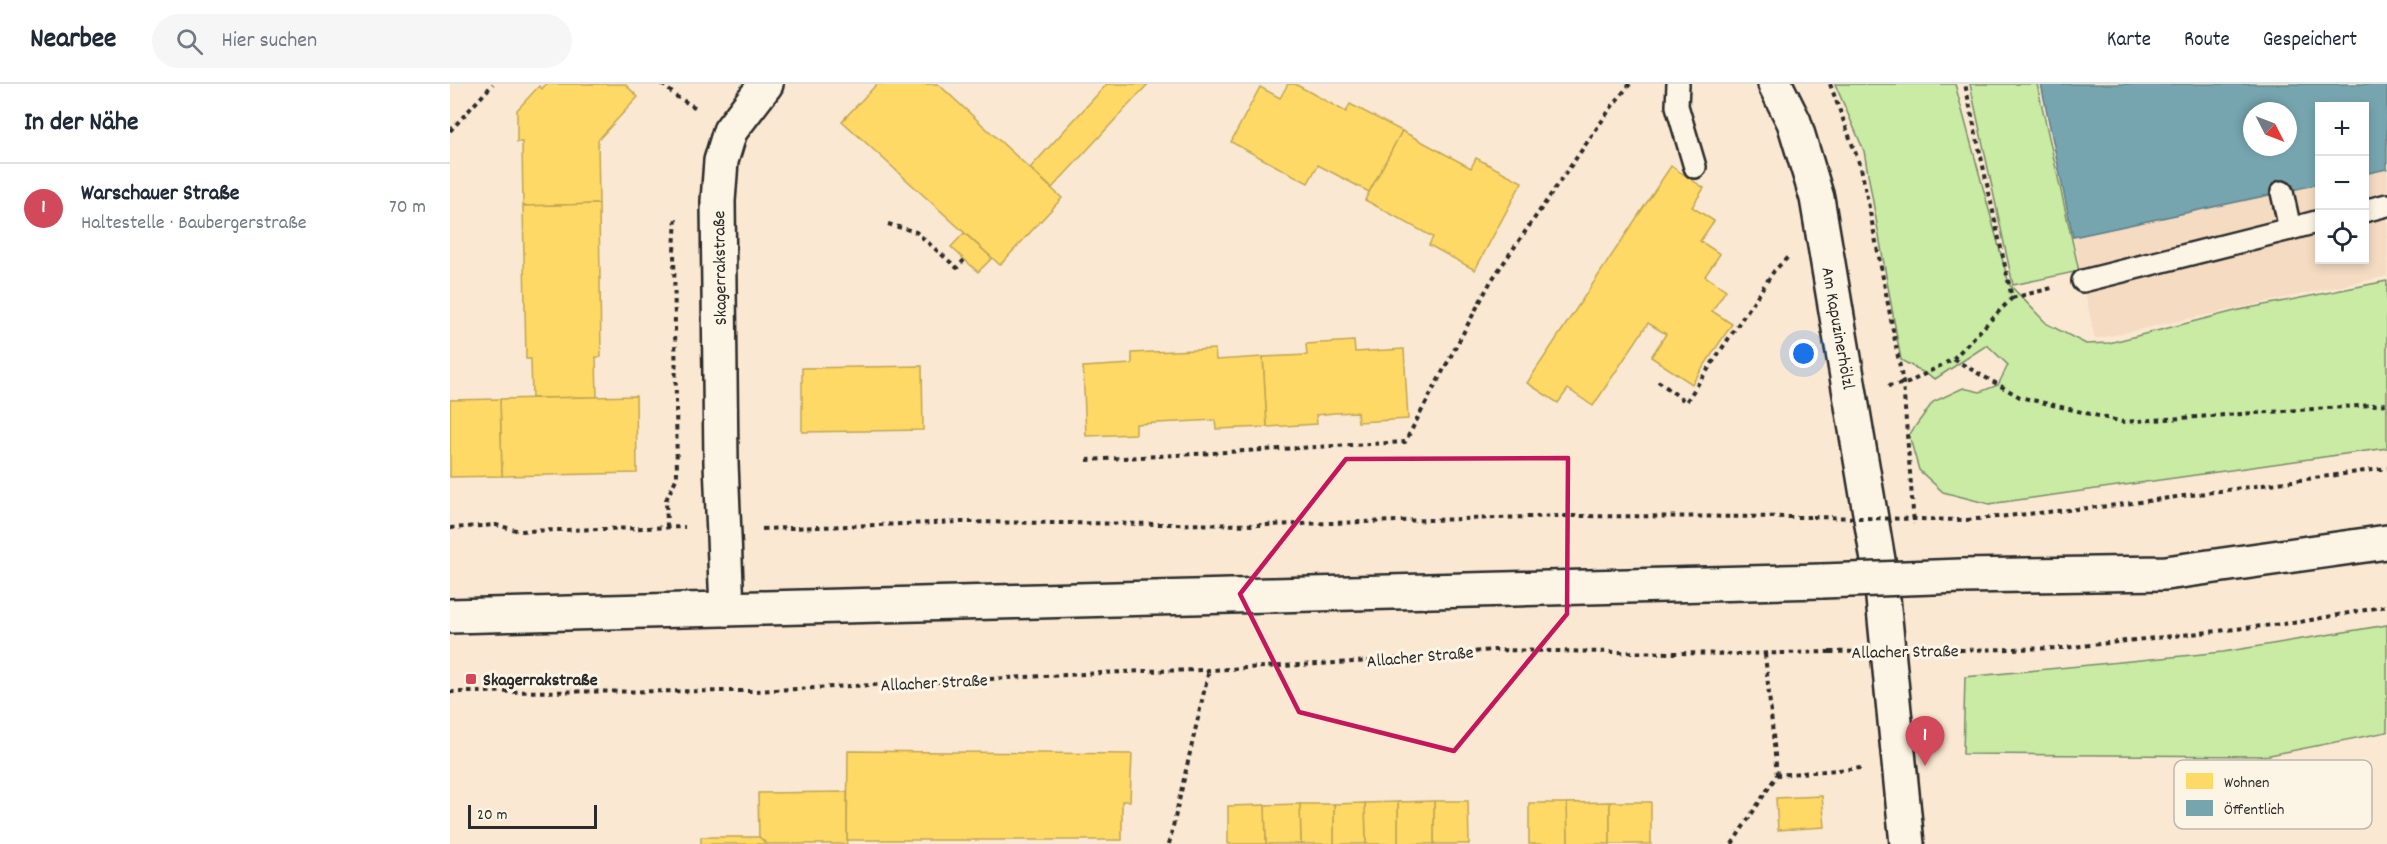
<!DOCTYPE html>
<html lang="de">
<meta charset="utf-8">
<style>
:root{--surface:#fff;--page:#f6f6f7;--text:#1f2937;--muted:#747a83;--line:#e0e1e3;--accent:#d1495b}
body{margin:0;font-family:Dekko,sans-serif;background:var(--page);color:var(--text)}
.controls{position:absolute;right:18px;top:18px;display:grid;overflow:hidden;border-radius:0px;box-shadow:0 3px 9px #0003}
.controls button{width:54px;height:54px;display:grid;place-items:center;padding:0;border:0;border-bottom:2px solid var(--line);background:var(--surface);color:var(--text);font:30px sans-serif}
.compass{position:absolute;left:1793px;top:18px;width:54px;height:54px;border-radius:50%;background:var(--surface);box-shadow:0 3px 9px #0003;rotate:132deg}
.scale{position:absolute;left:18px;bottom:15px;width:129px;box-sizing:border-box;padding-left:6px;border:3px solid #2b2b2b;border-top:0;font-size:16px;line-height:21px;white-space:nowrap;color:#2b2b2b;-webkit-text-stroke:4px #fcf5e5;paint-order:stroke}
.you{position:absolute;left:1354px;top:270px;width:21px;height:21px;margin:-15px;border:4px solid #fff;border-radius:50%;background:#1a73e8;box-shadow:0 0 0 9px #1a73e833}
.badge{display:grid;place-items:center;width:39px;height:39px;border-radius:50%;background:var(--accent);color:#fff;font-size:20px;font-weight:700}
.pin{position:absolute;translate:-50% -50px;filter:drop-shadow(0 2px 3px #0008)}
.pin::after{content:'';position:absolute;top:32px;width:21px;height:18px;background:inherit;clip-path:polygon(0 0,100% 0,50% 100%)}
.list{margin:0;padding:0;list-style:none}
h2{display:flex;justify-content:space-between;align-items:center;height:78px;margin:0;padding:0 24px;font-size:26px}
h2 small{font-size:20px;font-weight:400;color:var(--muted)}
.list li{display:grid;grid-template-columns:39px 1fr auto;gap:18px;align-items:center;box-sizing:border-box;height:90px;padding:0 24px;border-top:2px solid var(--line)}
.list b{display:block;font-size:22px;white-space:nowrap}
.list p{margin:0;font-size:20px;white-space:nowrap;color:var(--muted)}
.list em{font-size:20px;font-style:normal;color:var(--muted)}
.icon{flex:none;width:33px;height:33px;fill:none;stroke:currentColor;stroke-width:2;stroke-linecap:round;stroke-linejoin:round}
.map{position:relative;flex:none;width:1937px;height:760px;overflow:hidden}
header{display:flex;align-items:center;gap:36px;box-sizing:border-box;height:84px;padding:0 30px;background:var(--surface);border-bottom:2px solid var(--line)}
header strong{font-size:28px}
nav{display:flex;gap:33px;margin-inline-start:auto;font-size:21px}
.search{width:420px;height:54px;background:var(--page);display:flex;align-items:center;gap:15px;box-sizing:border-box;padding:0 21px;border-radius:33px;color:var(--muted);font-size:22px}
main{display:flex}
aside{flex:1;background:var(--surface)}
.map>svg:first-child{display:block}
.built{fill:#f5dbc2;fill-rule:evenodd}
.green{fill:#c9eba4;stroke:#7a8b68;stroke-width:1.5}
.homes{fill:#ffd966;stroke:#bfa554;stroke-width:1.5}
.public{fill:#76a5af;stroke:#608087;stroke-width:1.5;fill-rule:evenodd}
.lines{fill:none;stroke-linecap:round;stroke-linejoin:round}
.lane-casing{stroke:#2b2b2b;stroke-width:26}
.secondary-casing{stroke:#2b2b2b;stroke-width:38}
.path{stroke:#2b2b2b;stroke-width:4;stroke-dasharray:4.5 4.5;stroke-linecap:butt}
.lane{stroke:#fcf5e5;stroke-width:21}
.secondary{stroke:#fcf5e5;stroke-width:33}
.secondary-bridge-casing{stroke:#2b2b2b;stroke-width:38;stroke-linecap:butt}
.path-bridge{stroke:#2b2b2b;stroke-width:4;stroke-dasharray:4.5 4.5;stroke-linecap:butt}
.secondary-bridge{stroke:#fcf5e5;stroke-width:33}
.marked{fill:none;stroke:#c2185b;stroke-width:4.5;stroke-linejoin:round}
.poi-dot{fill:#d1495b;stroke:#fcf5e5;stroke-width:2}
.labels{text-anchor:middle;stroke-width:6;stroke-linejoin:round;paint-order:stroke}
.street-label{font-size:18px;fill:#2b2b2b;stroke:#fcf5e5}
.poi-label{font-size:18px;font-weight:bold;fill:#2b2b2b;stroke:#fcf5e5;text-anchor:start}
.key{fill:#fcf5e5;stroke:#bdb8ad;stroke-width:1.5}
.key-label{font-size:16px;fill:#2b2b2b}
</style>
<header>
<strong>Nearbee</strong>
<div class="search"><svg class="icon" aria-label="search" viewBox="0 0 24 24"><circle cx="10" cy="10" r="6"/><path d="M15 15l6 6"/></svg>Hier suchen</div>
<nav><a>Karte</a><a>Route</a><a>Gespeichert</a></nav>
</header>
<main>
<aside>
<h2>In der Nähe<small></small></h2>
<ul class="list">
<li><span class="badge">1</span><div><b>Warschauer Straße</b><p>Haltestelle · Baubergerstraße</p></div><em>70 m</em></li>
</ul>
</aside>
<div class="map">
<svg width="1937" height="760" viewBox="0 0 1937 760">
<rect width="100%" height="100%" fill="#fae8d2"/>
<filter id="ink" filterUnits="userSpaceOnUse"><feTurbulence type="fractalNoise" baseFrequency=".0167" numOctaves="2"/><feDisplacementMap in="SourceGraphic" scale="12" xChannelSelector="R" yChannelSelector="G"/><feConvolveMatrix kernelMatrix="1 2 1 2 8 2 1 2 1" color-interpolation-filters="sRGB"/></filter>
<g filter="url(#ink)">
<path class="built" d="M1591,0H1937V192L1645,255ZM1870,22H1914V176H1870ZM1802,27H1838V63H1802Z"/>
<g class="green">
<polygon points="1385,0 1505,0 1559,200 1597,240 1636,260 1659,259 1789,226 1937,197 1937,364 1539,420 1493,408 1469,386 1459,351 1483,318 1513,304 1530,308 1548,301 1558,281 1537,261 1485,295 1451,276 1414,67"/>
<polygon points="1520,0 1587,0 1629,187 1563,201"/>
<polygon points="1937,541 1937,648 1815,672 1513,670 1515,593 1773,568"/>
</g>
<g class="homes">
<polygon points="96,0 175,0 188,13 148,56 149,120 73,122 72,58 67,58 67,26 89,2 92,5"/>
<polygon points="427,0 488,0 612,114 550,181 392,37"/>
<polygon points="657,0 698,0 602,104 580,84"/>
<polygon points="838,0 845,0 896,28 900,20 952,47 919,108 868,81 858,99 781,58 810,3 830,14"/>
<polygon points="952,47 1021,84 1026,74 1072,98 1025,186 979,161 983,153 915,116"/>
<polygon points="1221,82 1254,104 1242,123 1264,137 1250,157 1270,170 1255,192 1276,206 1262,227 1282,240 1242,300 1201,273 1216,250 1198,239 1143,322 1118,305 1108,319 1077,299"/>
<polygon points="149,120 151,273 146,273 147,313 82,314 81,275 76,275 73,122"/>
<polygon points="514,149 542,174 528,188 501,163"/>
<polygon points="904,257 905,268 954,265 958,335 908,338 907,328 884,329 866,331 867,340 817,343 813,273 857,271 856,260"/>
<polygon points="765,265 766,276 813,273 817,343 766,345 765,336 728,338 686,340 686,350 636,352 633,283 682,280 682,269"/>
<polygon points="472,282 473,346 352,348 352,284"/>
<polygon points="186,312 187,389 52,392 50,315"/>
<polygon points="50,315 52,392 0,393 0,316"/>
<polygon points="398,667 682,670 680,717 672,717 672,756 397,756"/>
<polygon points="397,708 397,760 317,760 309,753 308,709"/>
<polygon points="1372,712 1375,743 1328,746 1326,714"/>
<polygon points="984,717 1018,717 1019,760 984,760"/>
<polygon points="984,717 984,760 948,760 948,718"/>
<polygon points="948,718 948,760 916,760 915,719"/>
<polygon points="1160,718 1160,760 1118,760 1117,719"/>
<rect x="1160" y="718" width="41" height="42"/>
<polygon points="915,719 916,760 884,760 884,720"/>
<polygon points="1079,719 1117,719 1118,760 1079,760"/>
<polygon points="850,720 884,720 884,760 851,760"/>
<polygon points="850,720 851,760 816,760 815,721"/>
<polygon points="815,721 816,760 778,760 778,722"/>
<polygon points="251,753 309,753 317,760 251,760"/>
</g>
<path class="public" d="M1591,0H1937V85L1914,90V22H1870V100L1623,153ZM1802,27H1838V63H1802Z"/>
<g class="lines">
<defs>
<g id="lane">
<polyline points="1228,0 1227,22 1245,83"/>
<polyline points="1832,108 1840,145 1870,137"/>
<polyline points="1914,127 1937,121"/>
<polyline points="1633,197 1840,145"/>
</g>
<g id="secondary">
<polyline points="1325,0 1344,38 1367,114 1431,494 1457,760"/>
<polyline points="1512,492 1716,489 1937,458"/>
<polyline points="277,525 271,379 268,117 271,77 280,47 316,0"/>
<polyline points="0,532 1372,497"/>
</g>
</defs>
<use href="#lane" class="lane-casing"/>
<use href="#secondary" class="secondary-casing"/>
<g class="path">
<polyline points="212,0 227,13 248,25"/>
<polyline points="1380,0 1411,84 1430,178 1453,299 1464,440"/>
<polyline points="0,47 43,0"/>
<polyline points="438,140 466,148 507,184 514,176"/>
<polyline points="1562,214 1602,204"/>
<polyline points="1503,275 1562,214 1515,0"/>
<polyline points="1208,297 1236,318 1324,187 1338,173"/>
<polyline points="1438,302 1458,299 1503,275 1570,313 1673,338 1937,320"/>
<polyline points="637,376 955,358 1041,197 1163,21 1180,0"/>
<polyline points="1517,436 1668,421 1937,384"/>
<polyline points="217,443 216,416 227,393 224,167 226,133"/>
<polyline points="0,444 46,441 70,447 235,443"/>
<polyline points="312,445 511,438 815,441 1112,432 1363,433"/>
<polyline points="1510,566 1613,564 1850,538 1937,522"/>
<polyline points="1315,570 1327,691"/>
<polyline points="0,608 306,607 692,587 759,586 921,577 1043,566 1285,570 1380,568"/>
<polyline points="719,760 759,586"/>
<polyline points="1282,760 1327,691 1411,684"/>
</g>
<use href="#lane" class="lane"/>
<use href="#secondary" class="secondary"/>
<defs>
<polyline id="secondary-bridge" points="1372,497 1512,492"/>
</defs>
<use href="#secondary-bridge" class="secondary-bridge-casing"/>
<g class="path-bridge">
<polyline points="1363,433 1517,436"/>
<polyline points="1380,568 1510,566"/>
</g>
<use href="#secondary-bridge" class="secondary-bridge"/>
</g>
</g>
<path class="marked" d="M1118,374L1117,530L1004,667L849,628L790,510L896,375Z"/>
<rect class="poi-dot" x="15" y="589" width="12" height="12" rx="3"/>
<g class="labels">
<g class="street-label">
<text transform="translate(269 184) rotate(-91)" y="6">Skagerrakstraße</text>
<text transform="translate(1389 244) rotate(80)" y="6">Am Kapuzinerhölzl</text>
<text transform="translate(1455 567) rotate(-1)" y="6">Allacher Straße</text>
<text transform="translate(970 572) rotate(-5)" y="6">Allacher Straße</text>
<text transform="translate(484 598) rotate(-3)" y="6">Allacher Straße</text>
</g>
<g class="poi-label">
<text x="33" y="601">Skagerrakstraße</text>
</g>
</g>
<rect x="1724" y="676" width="198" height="69" rx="9" class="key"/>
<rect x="1736" y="689" width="27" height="16" fill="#ffd966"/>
<rect x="1736" y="716" width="27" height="16" fill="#76a5af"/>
<g class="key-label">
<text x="1774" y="703">Wohnen</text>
<text x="1774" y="730">Öffentlich</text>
</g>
</svg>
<div class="controls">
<button>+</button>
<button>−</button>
<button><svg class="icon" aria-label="locate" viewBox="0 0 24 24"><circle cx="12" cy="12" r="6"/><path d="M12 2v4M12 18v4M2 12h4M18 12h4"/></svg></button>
</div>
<svg class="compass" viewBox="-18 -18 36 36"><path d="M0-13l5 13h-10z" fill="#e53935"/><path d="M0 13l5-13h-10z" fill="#747a83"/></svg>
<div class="scale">20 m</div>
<div class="you"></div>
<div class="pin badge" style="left:1475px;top:682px">1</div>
</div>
</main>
